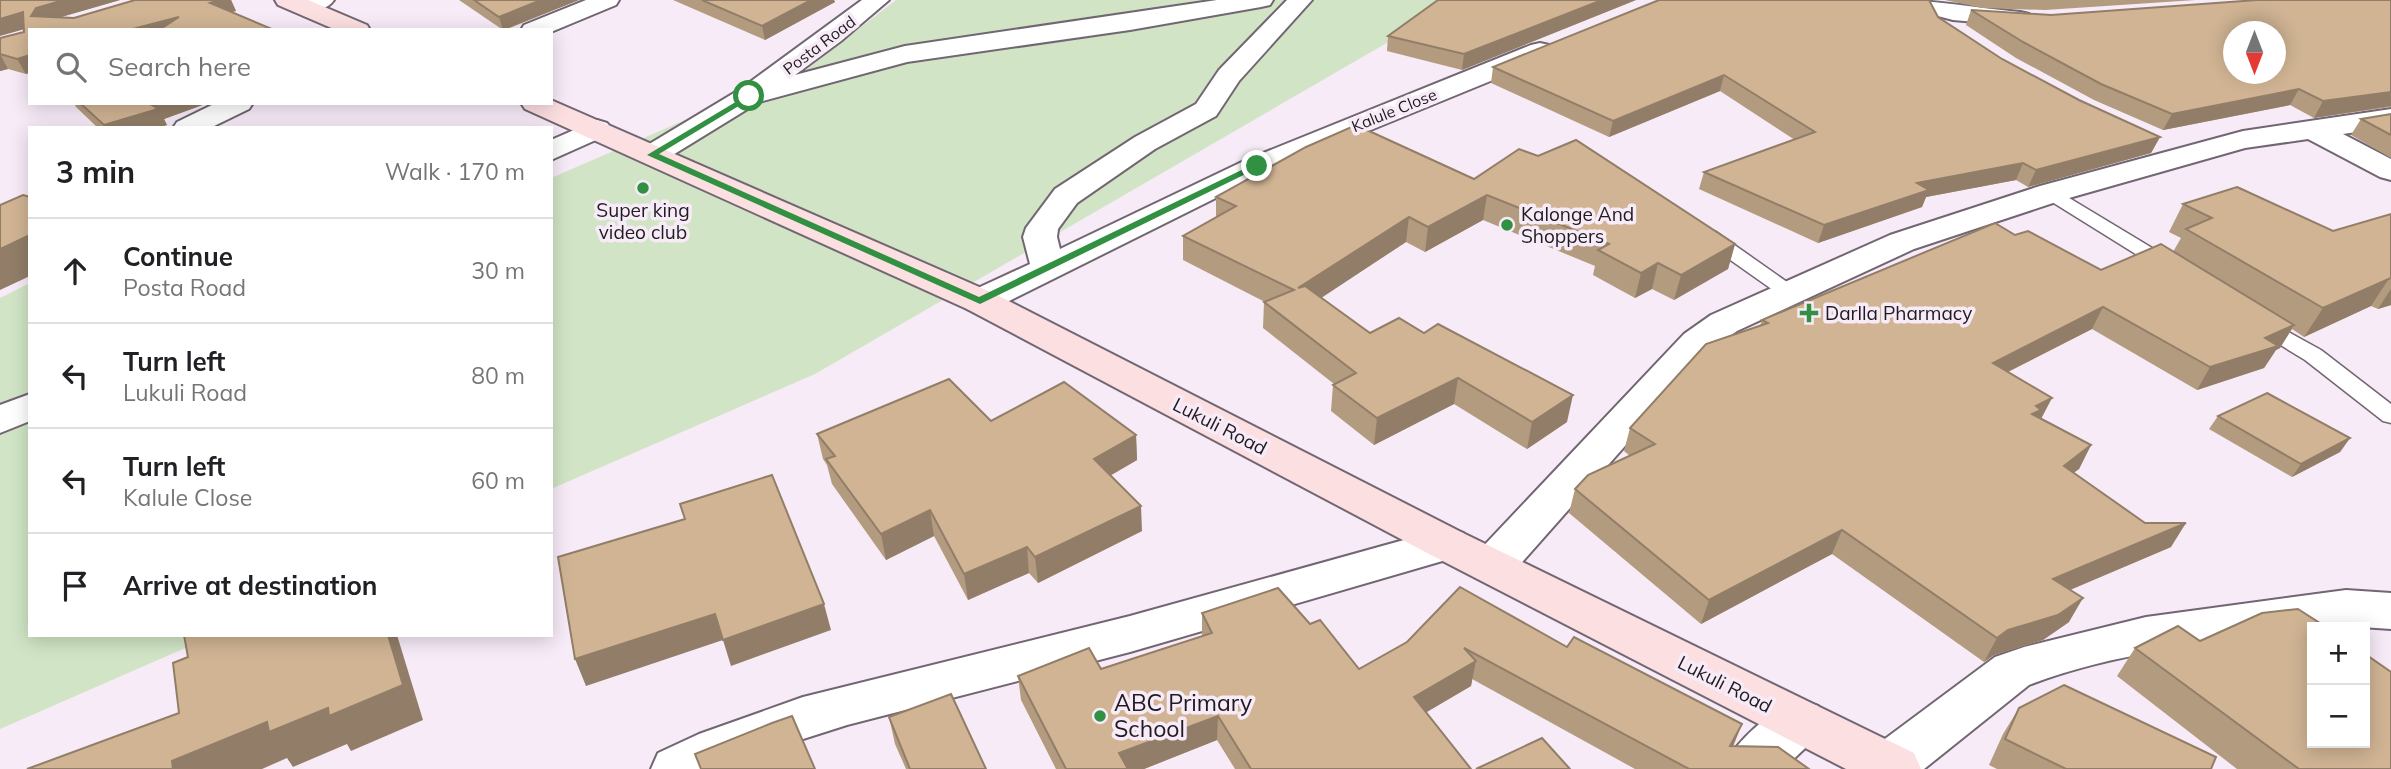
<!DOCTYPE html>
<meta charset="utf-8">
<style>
:root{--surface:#fff;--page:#f2f2f2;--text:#202124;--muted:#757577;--line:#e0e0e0}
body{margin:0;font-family:Mulish,sans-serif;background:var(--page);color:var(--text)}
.controls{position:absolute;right:21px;bottom:21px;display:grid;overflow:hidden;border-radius:0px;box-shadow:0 4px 18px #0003}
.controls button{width:63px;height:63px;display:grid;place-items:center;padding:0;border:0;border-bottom:2px solid var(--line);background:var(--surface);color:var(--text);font:35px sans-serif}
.compass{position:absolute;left:2223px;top:21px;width:63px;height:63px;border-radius:50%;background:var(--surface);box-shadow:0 4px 18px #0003;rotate:180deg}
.stop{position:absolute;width:21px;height:21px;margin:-16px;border:5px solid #329043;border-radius:50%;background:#fff}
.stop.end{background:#329043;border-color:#fff;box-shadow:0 2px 7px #0008}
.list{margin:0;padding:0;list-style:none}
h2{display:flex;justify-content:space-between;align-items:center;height:91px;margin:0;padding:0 28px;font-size:30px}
h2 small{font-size:23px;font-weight:400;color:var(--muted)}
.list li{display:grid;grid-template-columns:46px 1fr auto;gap:21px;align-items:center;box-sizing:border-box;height:105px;padding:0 28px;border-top:2px solid var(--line)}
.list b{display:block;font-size:26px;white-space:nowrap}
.list p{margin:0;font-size:23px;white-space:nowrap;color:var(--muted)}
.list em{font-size:23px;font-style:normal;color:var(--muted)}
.icon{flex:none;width:38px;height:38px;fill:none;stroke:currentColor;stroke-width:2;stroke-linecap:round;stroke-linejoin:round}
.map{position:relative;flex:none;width:2391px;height:769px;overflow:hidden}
.search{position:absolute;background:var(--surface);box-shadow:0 4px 18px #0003;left:28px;top:28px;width:525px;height:77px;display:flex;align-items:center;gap:18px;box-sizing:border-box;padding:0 24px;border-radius:0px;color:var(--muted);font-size:26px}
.panel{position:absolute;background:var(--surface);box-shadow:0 4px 18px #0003;left:28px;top:126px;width:525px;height:511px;border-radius:0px}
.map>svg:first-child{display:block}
.green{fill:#d1e5c6}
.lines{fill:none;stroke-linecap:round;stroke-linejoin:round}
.lane-casing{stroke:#716671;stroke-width:3}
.street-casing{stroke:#716671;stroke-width:4}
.secondary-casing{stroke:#716671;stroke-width:4}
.lane{fill:#fff;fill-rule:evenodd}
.street{fill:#fff;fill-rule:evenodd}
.secondary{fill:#fcdfe1;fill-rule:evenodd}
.wall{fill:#b39b7f}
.shaded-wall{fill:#927e68}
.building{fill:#d0b494;stroke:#927e68;stroke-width:2;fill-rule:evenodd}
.route{fill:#329043}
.poi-dot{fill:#329043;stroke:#f7ebf7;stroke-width:2.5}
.labels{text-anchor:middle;stroke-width:7;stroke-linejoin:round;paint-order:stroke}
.far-street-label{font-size:16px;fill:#1f1b20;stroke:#f7ebf7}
.poi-label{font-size:19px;fill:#1f1b20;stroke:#f7ebf7;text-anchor:start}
.street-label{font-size:19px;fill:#1f1b20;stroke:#f7ebf7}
.near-poi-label{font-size:23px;fill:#1f1b20;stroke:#f7ebf7;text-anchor:start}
</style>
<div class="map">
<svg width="2391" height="769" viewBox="0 0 2391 769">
<rect width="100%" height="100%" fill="#f7ebf7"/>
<g class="green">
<polygon points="896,0 1461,0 815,374 551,489 551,178 812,65"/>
<polygon points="30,283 30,635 215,635 0,729 0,298"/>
</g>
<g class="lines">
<defs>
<g id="lane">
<polygon points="2051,187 2177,263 2180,267 2177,271 2163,271 2044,197 2042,193 2044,189"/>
<polygon points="1709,230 1716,232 1797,289 1800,293 1797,297 1783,297 1702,240 1699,236 1702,232"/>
<polygon points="2259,316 2321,350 2391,404 2391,423 2383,421 2305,360 2251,327 2248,322 2251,317"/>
</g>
<g id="street">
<path d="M297,0H334C327,11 306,14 294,11L291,6Z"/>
<polygon points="586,0 619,0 616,5 551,32 521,30 524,25"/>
<polygon points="862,0 889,0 841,41 795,75 905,46 1217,0 1273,0 1270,5 1261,7 1130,30 907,62 759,102 663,161 652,164 641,161 637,155 641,149 739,90"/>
<polygon points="1287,0 1312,0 1239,81 1216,116 1155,149 1077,203 1058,229 1057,237 1060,249 1246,160 1531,45 1540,43 1549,45 1553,51 1549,57 1268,172 993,309 980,312 967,309 962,301 967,293 1030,264 1023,237 1026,228 1055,189 1135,137 1196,104 1219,70"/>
<path d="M1893,0C1936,0 1977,8 2020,12L2029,14L2032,19L2029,24L2020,26L1953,20L1896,5Z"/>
<polygon points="216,103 253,103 249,109 210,128 173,128 177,122"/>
<polygon points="2391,109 2391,127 2343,134 2391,159 2391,180 2380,177 2308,139 2245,148 2062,200 1914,249 1737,331 1710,350 1508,578 1492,582 1476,578 1469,566 1476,554 1684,334 1711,315 1890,235 2040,186 2243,131"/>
<polygon points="597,120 607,123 612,129 607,135 551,160 551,140"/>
<polygon points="30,394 30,421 0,433 0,405"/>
<polygon points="1447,528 1463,533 1469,544 1463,555 1130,652 847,725 778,747 727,769 651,769 658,753 699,734 803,697 1130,616"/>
<path d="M2346,590L2391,593V629L2346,626L2312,627V630C2218,643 2119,650 2029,685L1924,769H1864L1863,766L1870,750L1995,657L2024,647L2146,617Z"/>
<path d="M1800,700L1818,706L1826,721L1818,736L1783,769H1722C1736,741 1770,710 1800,700Z"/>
</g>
<g id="secondary">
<polygon points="275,0 308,0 367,25 370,30 336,30 278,5"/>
<polygon points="551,100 993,293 1463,533 1914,753 1921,769 1846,769 1431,555 967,309 525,109 521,103 551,103"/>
</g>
</defs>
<use href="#lane" class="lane-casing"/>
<use href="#street" class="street-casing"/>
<use href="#secondary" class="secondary-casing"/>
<use href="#lane" class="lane"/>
<use href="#street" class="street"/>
<use href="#secondary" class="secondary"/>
</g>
<g class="wall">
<polygon points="0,0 120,0 61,17 74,18 135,0 231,0 236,11 30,30 26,74 8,69 0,71 0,38 24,32 24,29"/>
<polygon points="459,0 579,0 505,30 503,30"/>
<polygon points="673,0 834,0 835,2 765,40"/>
<polygon points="1636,0 1462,70 1387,51 1388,36"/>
<polygon points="1945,0 2196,0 2045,10 1982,8"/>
<polygon points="2391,0 2391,107 2314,118 2290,105 2163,130 2094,100 2016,58 1966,25 1971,10 2051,15"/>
<polygon points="1938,17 2002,59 2079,100 2160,137 2151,153 2028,187 2016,180 1926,197 1922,207 1818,243 1699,189 1704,172 1795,140 1720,91 1609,137 1491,83 1493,67"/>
<polygon points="74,103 208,103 164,119 167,125 157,128 98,128 76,107"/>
<polygon points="2391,114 2391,158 2351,135 2361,119"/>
<polygon points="1474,179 1735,244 1728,269 1674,300 1652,289 1635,298 1593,275 1595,266 1483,220 1425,252 1406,242 1321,297 1370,333 1567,422 1527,449 1454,404 1374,445 1331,411 1333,385 1334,384 1263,328 1264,302 1265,302 1183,260 1183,236 1216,217 1216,197"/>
<polygon points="2183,204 2333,231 2391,214 2391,305 2378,309 2371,306 2304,337 2292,329 2280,348 2276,350 2264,368 2197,390 2092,329 2008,372 2041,419 2091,445 2079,469 2073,473 2171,547 2070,590 2069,622 2043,640 1994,655 1984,662 1832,554 1701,624 1569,513 1575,489 1630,456 1624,451 1630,428 1760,326 1762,320 2015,235 2101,270 2173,252 2181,238 2169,232"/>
<polygon points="2218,416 2350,438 2340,452 2292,477 2209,429"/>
<polygon points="817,434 1136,435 1137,460 1110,476 1142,531 1038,583 1029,573 968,600 934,536 886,560 832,484 827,465 823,459"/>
<polygon points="1460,587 1733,746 1809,769 1635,769 1472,679 1471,686 1426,712 1471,769 1235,769 1217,740 1144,769 1056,769 1021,700 1018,676 1101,669 1202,636 1202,613 1310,624 1359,669 1407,642"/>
<polygon points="2200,641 2391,769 2237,769 2117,676 2135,648"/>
<polygon points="2019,708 2211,769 1997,769 1989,765 2003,734"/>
<polygon points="889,717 986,769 906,769 895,744"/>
</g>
<g class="shaded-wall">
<polygon points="64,0 120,0 44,22 31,16 36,8"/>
<polygon points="220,0 231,0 236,11 217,17 210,3"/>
<polygon points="541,0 579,0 503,30 499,17"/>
<polygon points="811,0 834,0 835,2 765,40 762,26"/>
<polygon points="1602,0 1636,0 1462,70 1464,54"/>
<polygon points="23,12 32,27 0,36 0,19"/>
<polygon points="179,17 185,30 129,30"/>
<polygon points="0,54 8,69 0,71"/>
<polygon points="30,55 30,73 26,74 17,59"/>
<polygon points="1724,75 1720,91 1609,137 1613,121"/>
<polygon points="2299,89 2290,105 2163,130 2172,114"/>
<polygon points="2391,92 2391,106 2314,118 2323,101"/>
<polygon points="156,103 208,103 164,119 167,125 157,128 105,128 104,125"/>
<polygon points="2160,137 2151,153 2028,187 2036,170"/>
<polygon points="2023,163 2016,180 1926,197 1922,207 1818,243 1824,225 1917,183"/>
<polygon points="1487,195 1483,220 1425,252 1428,227"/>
<polygon points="1409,217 1406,242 1297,314 1298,288"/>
<polygon points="30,235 30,276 0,290 0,249"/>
<polygon points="1735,244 1728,269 1674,300 1681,275"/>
<polygon points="1658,263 1652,289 1635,298 1641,273"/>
<polygon points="2390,277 2371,306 2304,337 2323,308"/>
<polygon points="2391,289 2391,305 2378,309"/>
<polygon points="2103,307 2092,329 1982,385 1993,363"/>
<polygon points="2294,325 2280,348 2276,350 2264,368 2197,390 2210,367 2265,338"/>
<polygon points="1458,378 1454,404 1374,445 1377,418"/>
<polygon points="1573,395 1567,422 1527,449 1532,422"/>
<polygon points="2052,398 2040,421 2020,437 2036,406"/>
<polygon points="1136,435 1137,460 1095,484 1094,459"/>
<polygon points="2350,438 2340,452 2292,477 2301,464"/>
<polygon points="2091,445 2079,469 2051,489 2064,466"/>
<polygon points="1141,506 1142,531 1038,583 1035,557"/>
<polygon points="930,510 934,536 886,560 881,534"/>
<polygon points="2186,523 2171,547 2039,603 2053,579"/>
<polygon points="1842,530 1832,554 1701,624 1709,600"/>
<polygon points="1027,547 1029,573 968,600 964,574"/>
<polygon points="2083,598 2069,622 2043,640 1994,655 1984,662 1997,638 2008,630"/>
<polygon points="824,604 831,630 731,666 723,640 586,686 575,659 715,614"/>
<polygon points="388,635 397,635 423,720 351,751 347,744 293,767 287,758 262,769 173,769 172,761 267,722 328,708"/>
<polygon points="1476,661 1471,686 1410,722 1414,697"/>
<polygon points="1218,716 1217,740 1144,769 1120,769 1119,753"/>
<polygon points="1742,724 1732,749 1730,746"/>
</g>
<g class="building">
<polygon points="0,0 64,0 36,8 31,16 74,18 135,0 220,0 210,3 274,30 159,30 179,17 129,30 30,30 30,55 17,59 0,54 0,38 24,32 23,12 0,19"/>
<polygon points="474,0 541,0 499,17"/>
<polygon points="702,0 811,0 762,26"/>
<polygon points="1438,0 1602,0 1464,54 1388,36"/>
<polygon points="1659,0 1929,0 1938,17 2002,59 2079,100 2160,137 2036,170 2023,163 1917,183 1929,190 1824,225 1704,172 1815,132 1724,75 1613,121 1493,67"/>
<path d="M2257,0H2391V92L2323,101L2299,89L2172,114L2101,84L2023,42L1971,10L2051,15ZM2234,32H2276V74H2234Z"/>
<polygon points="80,103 156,103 152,105 158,109 104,125"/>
<polygon points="2391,114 2391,135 2361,119"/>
<polygon points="1356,125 1474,179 1519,149 1538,156 1576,140 1735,244 1681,275 1658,263 1641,273 1598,250 1609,244 1487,195 1428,227 1409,217 1298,288 1305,286 1370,333 1399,318 1424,333 1438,324 1573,395 1532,422 1458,378 1377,418 1333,385 1356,373 1264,302 1294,290 1183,236 1236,206 1216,197 1306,147"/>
<polygon points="2237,187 2333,231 2391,214 2391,278 2323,308 2186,229 2212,218 2183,204"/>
<polygon points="23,195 30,197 30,235 0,249 0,205"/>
<polygon points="1995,223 2015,235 2028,231 2101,270 2161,244 2294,325 2265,338 2278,346 2210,367 2103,307 1993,363 2052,398 2036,406 2041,410 2032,414 2091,445 2064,466 2145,523 2186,523 2053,579 2083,598 2058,615 2008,630 1997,638 1842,530 1709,600 1575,489 1588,475 1655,444 1630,428 1706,344 1768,323 1762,320"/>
<polygon points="949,379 991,421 1064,382 1136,435 1094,459 1141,506 1035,557 1027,547 964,574 930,510 881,534 826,459 835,456 817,434"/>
<polygon points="2267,393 2350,438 2301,464 2218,416"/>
<polygon points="772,475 824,604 723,640 715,614 575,659 558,557 685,519 680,504"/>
<polygon points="1460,587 1567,647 1574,637 1742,724 1730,746 1778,747 1809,769 1689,769 1464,648 1476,661 1414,697 1471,769 1251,769 1218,716 1119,753 1128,769 1066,769 1018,676 1089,648 1101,669 1212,633 1202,613 1278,588 1310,624 1320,620 1359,669 1407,642"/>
<polygon points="2298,609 2326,627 2312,627 2312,743 2365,743 2365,654 2391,672 2391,769 2299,769 2135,648 2178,626 2200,641 2262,613"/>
<polygon points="184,635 388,635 403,685 329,716 328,708 269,732 267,722 172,761 173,769 27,769 179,713 173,663 188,657"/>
<polygon points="2064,685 2216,757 2211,769 2066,769 2005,739 2019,708"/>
<polygon points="951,694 986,769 910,769 889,717"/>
<polygon points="792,716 815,769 701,769 695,754 772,723"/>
<polygon points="1542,738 1570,769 1476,769"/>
</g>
<polygon class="route" points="749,94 752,98 659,154 979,297 1254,164 1262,166 980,304 647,155"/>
<g class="poi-dot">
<circle cx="643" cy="188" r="7"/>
<circle cx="1507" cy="225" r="7"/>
<path d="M1805.5 302.5h7v7h7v7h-7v7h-7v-7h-7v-7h7z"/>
<circle cx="1100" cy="716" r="7"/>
</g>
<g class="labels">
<g class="far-street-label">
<text transform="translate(819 45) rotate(-37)" y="6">Posta Road</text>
<text transform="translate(1394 110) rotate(-22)" y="6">Kalule Close</text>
</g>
<g class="poi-label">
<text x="643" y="217" text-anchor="middle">Super king<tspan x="643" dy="22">video club</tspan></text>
<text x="1521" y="221">Kalonge And<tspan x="1521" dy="22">Shoppers</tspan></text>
<text x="1825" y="320">Darlla Pharmacy</text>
</g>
<g class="street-label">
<text transform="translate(1220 426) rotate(27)" y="7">Lukuli Road</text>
<text transform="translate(1725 684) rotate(27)" y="7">Lukuli Road</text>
</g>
<g class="near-poi-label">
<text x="1114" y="711">ABC Primary<tspan x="1114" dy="26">School</tspan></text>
</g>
</g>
</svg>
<div class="controls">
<button>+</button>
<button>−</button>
</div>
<svg class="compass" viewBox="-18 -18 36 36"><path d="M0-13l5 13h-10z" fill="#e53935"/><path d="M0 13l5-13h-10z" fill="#757577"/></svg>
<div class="stop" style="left:749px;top:96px"></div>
<div class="stop end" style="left:1257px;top:166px"></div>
<div class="search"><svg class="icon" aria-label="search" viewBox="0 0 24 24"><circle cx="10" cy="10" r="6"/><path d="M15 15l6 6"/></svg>Search here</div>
<section class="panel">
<h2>3 min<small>Walk · 170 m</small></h2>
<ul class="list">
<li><svg class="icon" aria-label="ahead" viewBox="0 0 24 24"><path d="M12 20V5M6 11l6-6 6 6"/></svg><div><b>Continue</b><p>Posta Road</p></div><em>30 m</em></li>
<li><svg class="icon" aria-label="left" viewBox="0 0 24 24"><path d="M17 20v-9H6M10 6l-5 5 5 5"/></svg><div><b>Turn left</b><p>Lukuli Road</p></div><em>80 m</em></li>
<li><svg class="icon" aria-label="left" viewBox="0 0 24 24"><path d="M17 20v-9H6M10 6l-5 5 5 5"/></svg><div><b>Turn left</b><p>Kalule Close</p></div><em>60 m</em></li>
<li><svg class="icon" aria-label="arrive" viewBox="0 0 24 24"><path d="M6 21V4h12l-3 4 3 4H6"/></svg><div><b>Arrive at destination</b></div></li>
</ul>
</section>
</div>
